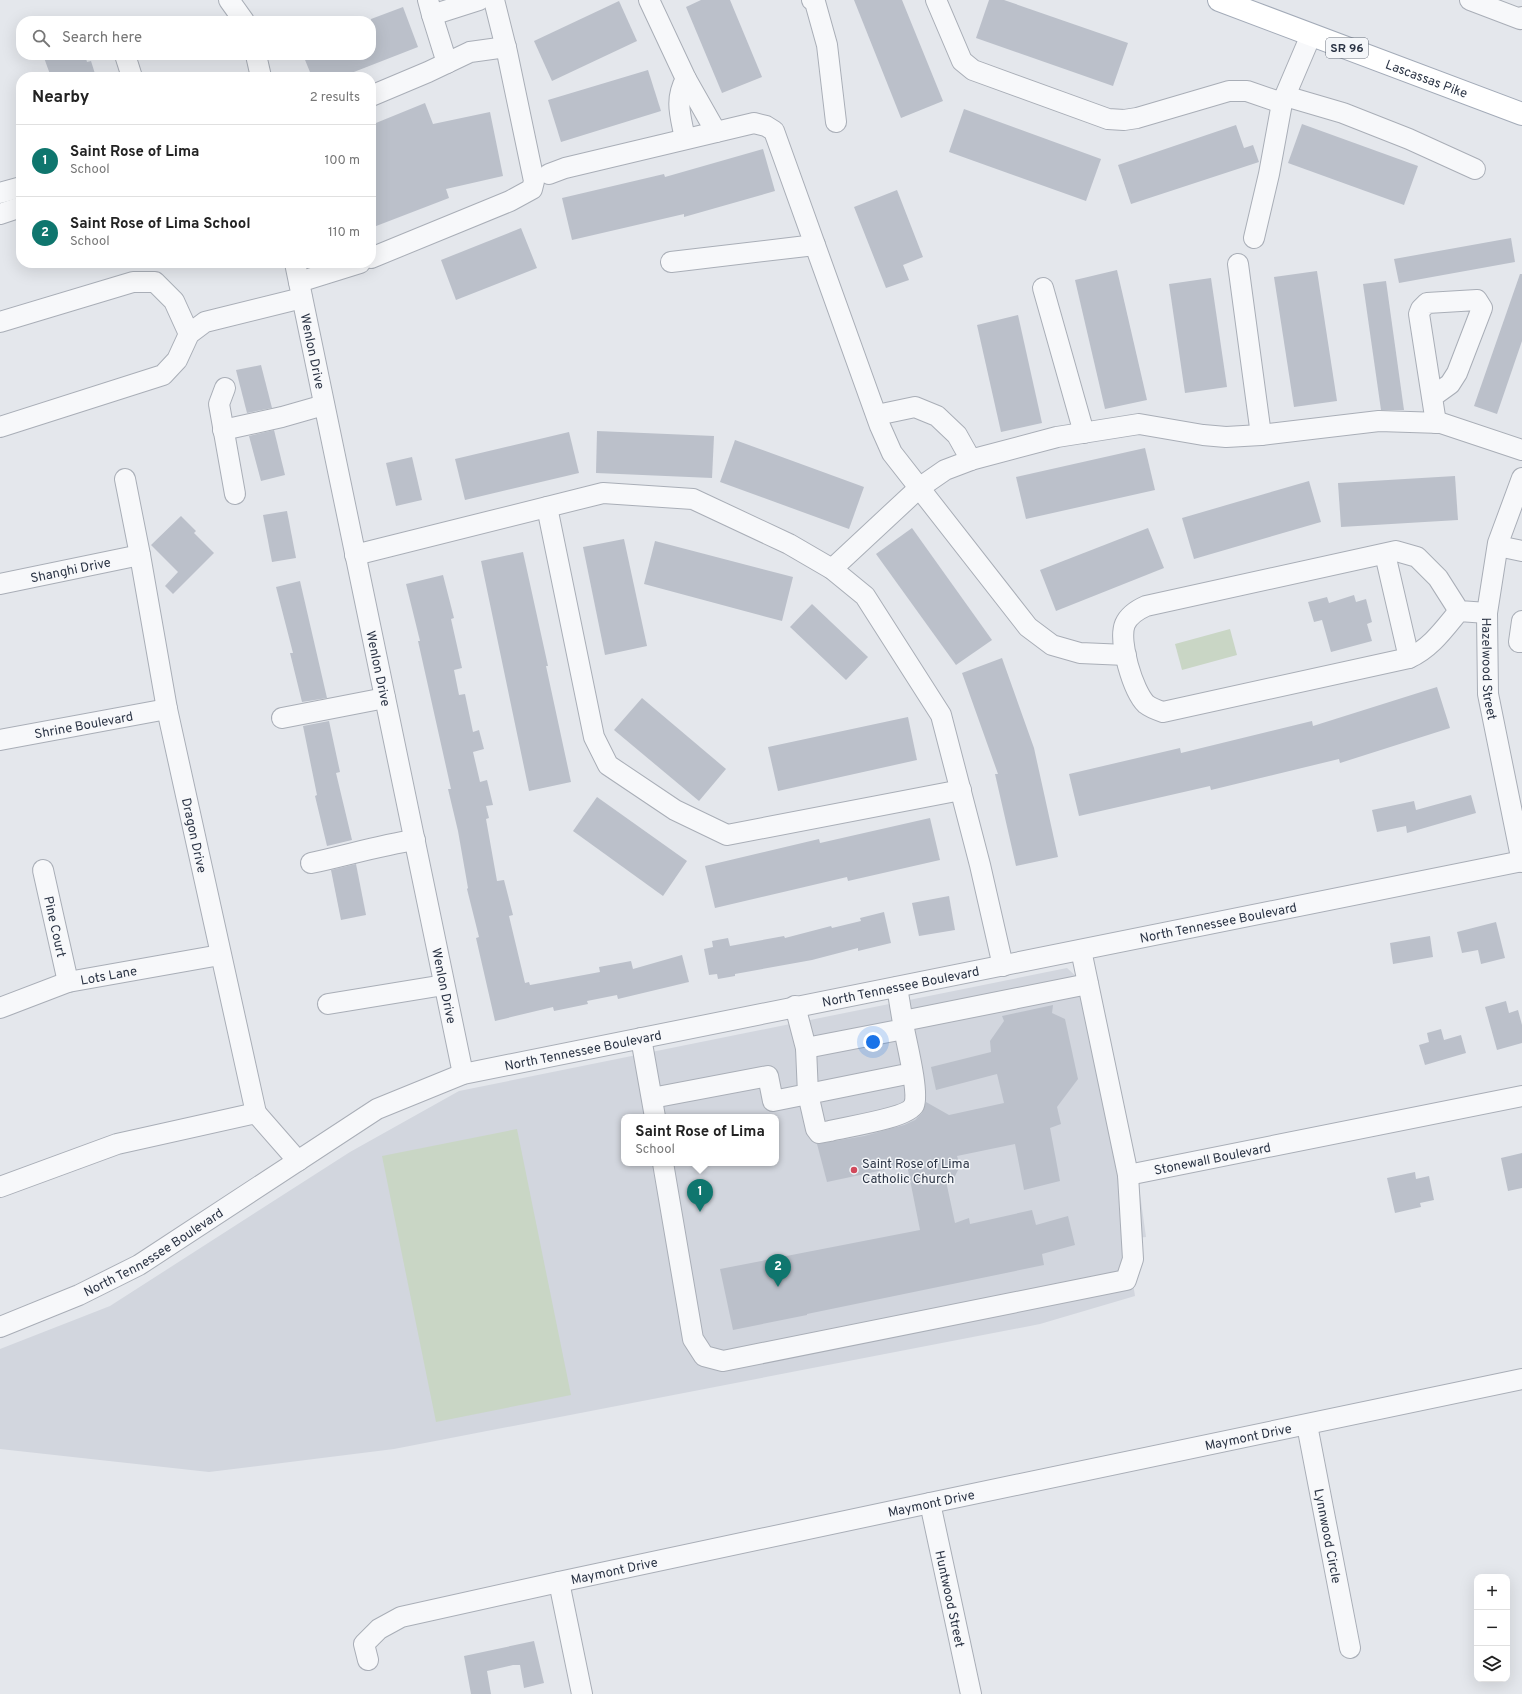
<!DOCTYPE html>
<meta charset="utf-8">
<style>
:root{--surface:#fff;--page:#f2f2f2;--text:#222;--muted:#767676;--line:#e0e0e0;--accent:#0f766e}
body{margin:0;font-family:Overpass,sans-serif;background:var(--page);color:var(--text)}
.controls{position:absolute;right:12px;bottom:12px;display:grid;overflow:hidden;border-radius:8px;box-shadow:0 4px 16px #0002}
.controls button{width:36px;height:36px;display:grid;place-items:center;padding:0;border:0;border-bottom:1px solid var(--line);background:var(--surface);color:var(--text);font:20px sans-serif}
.you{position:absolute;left:873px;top:1042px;width:14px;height:14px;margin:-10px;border:3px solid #fff;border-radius:50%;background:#1a73e8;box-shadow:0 0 0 6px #1a73e833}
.badge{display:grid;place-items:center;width:26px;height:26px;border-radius:50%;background:var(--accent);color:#fff;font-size:13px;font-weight:700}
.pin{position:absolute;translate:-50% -33px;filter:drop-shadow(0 1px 2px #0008)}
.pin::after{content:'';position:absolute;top:21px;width:14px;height:12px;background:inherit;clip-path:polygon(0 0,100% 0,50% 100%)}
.popup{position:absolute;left:621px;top:1114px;width:158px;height:52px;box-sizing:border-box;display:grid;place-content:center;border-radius:8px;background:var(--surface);filter:drop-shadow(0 1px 3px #0005);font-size:13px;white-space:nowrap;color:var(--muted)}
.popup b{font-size:15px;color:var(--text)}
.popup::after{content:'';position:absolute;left:50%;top:100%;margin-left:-8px;border:8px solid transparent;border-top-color:var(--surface)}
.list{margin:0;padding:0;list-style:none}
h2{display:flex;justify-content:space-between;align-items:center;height:52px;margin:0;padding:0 16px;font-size:17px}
h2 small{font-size:13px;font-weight:400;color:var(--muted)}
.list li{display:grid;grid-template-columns:26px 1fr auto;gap:12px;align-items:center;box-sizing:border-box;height:72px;padding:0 16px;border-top:1px solid var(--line)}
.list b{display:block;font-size:15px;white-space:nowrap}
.list p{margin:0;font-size:13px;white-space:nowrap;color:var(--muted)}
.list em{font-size:13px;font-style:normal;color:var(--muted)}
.icon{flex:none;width:22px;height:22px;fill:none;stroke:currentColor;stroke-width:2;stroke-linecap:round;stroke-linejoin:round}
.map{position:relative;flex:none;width:1522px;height:1694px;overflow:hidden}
.search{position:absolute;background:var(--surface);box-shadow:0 4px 16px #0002;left:16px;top:16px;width:360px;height:44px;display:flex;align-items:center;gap:10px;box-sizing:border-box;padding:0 14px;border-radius:16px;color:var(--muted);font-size:15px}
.panel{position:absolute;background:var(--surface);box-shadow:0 4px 16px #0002;left:16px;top:72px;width:360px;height:196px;border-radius:16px}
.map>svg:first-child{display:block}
.built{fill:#d2d6de;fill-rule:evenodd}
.green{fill:#c9d6c5}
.building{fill:#bbc0ca}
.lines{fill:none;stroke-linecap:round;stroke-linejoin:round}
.minor-casing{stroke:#a9aeb7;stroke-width:22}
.major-casing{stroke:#a3abb8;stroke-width:24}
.minor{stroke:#f7f8fa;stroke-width:20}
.major{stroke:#fff;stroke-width:22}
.poi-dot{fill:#d1495b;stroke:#f4f6f9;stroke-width:1.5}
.labels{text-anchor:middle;stroke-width:3;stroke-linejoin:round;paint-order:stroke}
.shield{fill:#f4f6f9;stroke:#676e7b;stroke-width:1}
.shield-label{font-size:12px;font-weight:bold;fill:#2b3445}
.street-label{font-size:13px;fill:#2b3445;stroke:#f4f6f9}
.poi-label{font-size:13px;fill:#2b3445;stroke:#f4f6f9;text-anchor:start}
</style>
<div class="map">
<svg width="1522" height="1694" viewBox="0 0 1522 1694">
<rect width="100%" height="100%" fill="#e4e7ec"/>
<path class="built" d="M1067,968L1078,978L1123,1184L1139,1187L1146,1237L1126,1239L1135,1296L1040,1324L394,1449L209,1472L0,1449V1349L110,1306L350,1152L459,1091ZM624,1117H776V1163H624Z"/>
<g class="green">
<polygon points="1230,629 1237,655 1182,670 1175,644"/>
<polygon points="517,1129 571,1395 436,1422 382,1156"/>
</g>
<g class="building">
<polygon points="701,0 730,0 762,77 722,93 686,7"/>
<polygon points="854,0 902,0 943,101 901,118"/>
<polygon points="989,0 1004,0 1128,43 1113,86 976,38"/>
<polygon points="619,1 637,41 552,81 534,41"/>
<polygon points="403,7 418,47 341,77 312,77 303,55 371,55 371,19"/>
<polygon points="43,55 85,55 87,62 91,61 96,77 51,77"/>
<polygon points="648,70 661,111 561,142 548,100"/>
<polygon points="425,103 433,124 490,112 503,176 446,189 449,198 371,228 371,125"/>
<polygon points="964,109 1101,159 1086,201 949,152"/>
<polygon points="1302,124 1418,166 1404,205 1288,163"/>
<polygon points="1236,125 1244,148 1253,145 1259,162 1131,204 1118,165"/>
<polygon points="763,149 775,191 684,217 684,214 572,240 562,198 664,174 665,177"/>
<polygon points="897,190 923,257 903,265 909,280 886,288 854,207"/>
<polygon points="521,228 537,268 456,300 441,260"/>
<polygon points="1511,238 1515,262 1399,283 1394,259"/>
<polygon points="1117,270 1147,400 1105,409 1075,280"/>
<polygon points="1317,271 1337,401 1294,407 1274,277"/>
<polygon points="1520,274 1522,274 1522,341 1497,414 1474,406"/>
<polygon points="1211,278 1227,387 1185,393 1169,284"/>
<polygon points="1386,281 1404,410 1381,410 1363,284"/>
<polygon points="1018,315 1042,423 1001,432 977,325"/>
<polygon points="261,365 272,408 247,413 236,370"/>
<polygon points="274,430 285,475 261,481 249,436"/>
<polygon points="597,431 714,436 712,478 596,473"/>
<polygon points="569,432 579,473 465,500 455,459"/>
<polygon points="735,440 864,487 849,529 720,482"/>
<polygon points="1145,448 1155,490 1026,519 1016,477"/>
<polygon points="412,457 422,500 396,506 386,463"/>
<polygon points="1455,476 1458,520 1341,527 1338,483"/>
<polygon points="1309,481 1321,522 1194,559 1182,518"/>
<polygon points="287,511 296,558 272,562 263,515"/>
<polygon points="181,516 196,531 194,533 214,553 173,594 165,586 178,572 151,545"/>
<polygon points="912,528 992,640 956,665 876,554"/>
<polygon points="1148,528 1164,568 1056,611 1040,570"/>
<polygon points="624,539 647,646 605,655 583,547"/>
<polygon points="655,541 793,577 782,621 644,584"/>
<polygon points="523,552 548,666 546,666 571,782 529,791 481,561"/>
<polygon points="443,575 454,618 451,619 462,668 454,670 459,695 465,694 473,732 479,730 484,749 473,752 480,782 487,780 493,805 486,806 489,818 486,819 497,881 504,880 513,915 509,916 525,983 529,982 530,985 600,972 599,967 631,961 633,969 682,955 689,982 618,999 617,995 587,1001 588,1004 554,1011 553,1007 495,1021 476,938 479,937 467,889 468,888 458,831 448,789 451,789 418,641 420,641 406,584"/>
<polygon points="300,581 327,698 302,702 290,653 293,653 276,587"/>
<polygon points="1354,595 1356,602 1366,599 1372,622 1367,624 1372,641 1331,652 1322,620 1314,622 1308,602 1327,597 1329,603"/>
<polygon points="812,604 868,657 846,680 790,627"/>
<polygon points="1002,658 1034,748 1058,857 1016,866 995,774 998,774 962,673"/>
<polygon points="1437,687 1450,728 1340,763 1339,759 1211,790 1210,786 1079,816 1069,774 1180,748 1181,753 1312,721 1313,726"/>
<polygon points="642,698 726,769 699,801 614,730"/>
<polygon points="908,717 917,760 778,791 768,747"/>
<polygon points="329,721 340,772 336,773 352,840 327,846 315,796 317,795 303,726"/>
<polygon points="1471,795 1476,813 1407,833 1406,826 1377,832 1372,810 1414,801 1416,810"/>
<polygon points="597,797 687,861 663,896 573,831"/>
<polygon points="930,818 940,860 848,881 847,877 715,908 705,866 819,839 820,843"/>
<polygon points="356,864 366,915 341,920 331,870"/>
<polygon points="949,896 955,930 919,936 912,903"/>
<polygon points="884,912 891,943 858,951 858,948 812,960 735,974 735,976 718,979 717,974 709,975 704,949 713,947 712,941 728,938 730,946 784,936 785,938 831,926 832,928 861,921 860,918"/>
<polygon points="1496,922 1505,958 1481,964 1478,950 1462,953 1457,932"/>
<polygon points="1430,936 1433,957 1393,964 1390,943"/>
<polygon points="1506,1001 1509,1013 1518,1010 1522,1025 1522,1043 1497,1050 1485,1007"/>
<polygon points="1053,1005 1052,1013 1065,1019 1078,1079 1057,1107 1061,1124 1050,1128 1060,1181 1024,1190 1015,1144 957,1156 960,1166 953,1180 946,1181 955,1223 969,1218 970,1224 1032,1210 1036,1225 1068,1216 1075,1245 1042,1254 1044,1265 807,1314 807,1315 733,1330 720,1269 920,1230 907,1165 827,1182 817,1144 864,1136 904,1125 915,1120 922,1113 926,1102 949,1115 1004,1103 997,1074 936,1090 931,1067 991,1052 990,1041 1004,1021 1002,1016"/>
<polygon points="1441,1029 1444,1040 1461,1035 1466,1053 1425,1065 1419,1045 1429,1042 1427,1033"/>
<polygon points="1522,1153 1522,1188 1508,1191 1501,1158"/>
<polygon points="1415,1172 1416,1179 1429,1176 1434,1200 1420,1203 1421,1207 1395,1213 1387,1178"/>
<polygon points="534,1641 544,1683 524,1688 520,1665 513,1665 487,1671 491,1694 471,1694 464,1656"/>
</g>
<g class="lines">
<defs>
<g id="minor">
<polyline points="229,0 244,21"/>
<polyline points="428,0 432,15 479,0"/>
<polyline points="649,0 686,79 716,132"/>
<polyline points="812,0 815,2 827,45 836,122"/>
<polyline points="936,0 962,61 973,70 1108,119 1124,120 1137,118 1229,91 1247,91 1282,103"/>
<polyline points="1470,0 1520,19 1522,17"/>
<polyline points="432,15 447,63"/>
<polyline points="125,55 132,77"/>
<polyline points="256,55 261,77"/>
<polyline points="371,96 428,72 470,52 506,47"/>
<polyline points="1285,96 1343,113 1409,139 1475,169"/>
<path d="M685,139C681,117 674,100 686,79"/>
<polyline points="549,174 565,168 754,123 766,126 774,131 880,426 892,453 1028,627 1052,645 1080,653 1126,655"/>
<polyline points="0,193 21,187"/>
<polyline points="0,214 21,207"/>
<polyline points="1254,238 1269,174 1282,103 1311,35"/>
<polyline points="371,258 510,201 532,189 534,181 507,52 494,0"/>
<polyline points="671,262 815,245"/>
<path id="s1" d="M295,263L463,1074"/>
<polyline points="1238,264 1261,435"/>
<polyline points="299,282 360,263"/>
<polyline points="1043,288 1084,433"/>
<polyline points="0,322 133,282 155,282 174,301 189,334"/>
<polyline points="225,388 219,404 235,494"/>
<polyline points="1432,397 1450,384 1457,373 1482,308 1477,300 1427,303 1421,309 1419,314 1436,423"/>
<polyline points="877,415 915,407 937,416 957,435 971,460"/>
<polyline points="0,427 163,375 177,360 189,334 205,322 302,298"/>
<polyline points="223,430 282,417 324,405"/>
<path id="s2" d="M1522,478L1498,543L1487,613L1488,694L1522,862"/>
<path id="s3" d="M125,479L140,555L167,709L256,1113"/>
<polyline points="547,507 594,737 608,765 675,810 727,835 961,790"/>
<polyline points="1498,546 1522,551"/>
<polyline points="1385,554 1409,658"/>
<polyline points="355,555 603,493 693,499 789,544 832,569 865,596 941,715 980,865 1003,966"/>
<polyline points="832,569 919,488 945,470 974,459 1057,437 1139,424 1203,435 1226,437 1261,435 1379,421 1441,423 1522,450"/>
<path id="s4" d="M0,584L140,555"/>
<path d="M1459,611C1444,629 1431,648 1409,658L1163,712C1157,710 1151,708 1146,704C1133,691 1118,641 1125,624C1129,615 1137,610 1146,606L1396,551L1417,557L1438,578L1459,611L1487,613"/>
<polyline points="1522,621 1519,642 1522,642"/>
<polyline points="282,718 385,698"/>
<path id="s5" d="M0,740L167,709"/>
<path d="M311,863C345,856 380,845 415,840"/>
<path id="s6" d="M43,870L68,982"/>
<polyline points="328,1004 444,985"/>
<polyline points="795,1006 806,1048 904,1029 897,987"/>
<path id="s7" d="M0,1008L68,982L220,955"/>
<polyline points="903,1021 1088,984"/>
<path d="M904,1029C907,1044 919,1093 914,1105C908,1118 845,1127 830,1131L819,1133L816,1129L808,1094L912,1073"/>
<polyline points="641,1038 655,1117"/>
<polyline points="652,1098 768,1076 773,1101 808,1094 806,1048"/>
<polyline points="663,1163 693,1339 704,1356 723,1361 1126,1280 1133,1259 1128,1175 1081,950"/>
<path id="s8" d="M1128,1175L1522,1096"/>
<polyline points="0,1187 117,1144 256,1113 298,1161"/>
<path id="s9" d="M0,1327L79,1295L139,1265L377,1109L463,1074L1522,861"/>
<path id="s10" d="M1307,1425L1350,1648"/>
<path id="s11" d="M930,1503L971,1694"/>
<polyline points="559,1582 582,1694"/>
<path id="s12" d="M368,1660L364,1644L379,1629L401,1617L559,1582L930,1503L1522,1379"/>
</g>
<g id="major">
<path id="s13" d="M1219,0L1522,114"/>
</g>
</defs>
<use href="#minor" class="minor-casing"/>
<use href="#major" class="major-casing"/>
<use href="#minor" class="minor"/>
<use href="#major" class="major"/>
</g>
<circle class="poi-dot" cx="854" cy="1170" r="4"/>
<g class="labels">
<rect class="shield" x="1326" y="38" width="42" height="20" rx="3"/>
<g class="shield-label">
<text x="1347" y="52">SR 96</text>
</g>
<g class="street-label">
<text dy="5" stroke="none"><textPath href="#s13" startOffset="222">Lascassas Pike</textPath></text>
<text dy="5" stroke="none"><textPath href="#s1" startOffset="90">Wenlon Drive</textPath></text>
<text dy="5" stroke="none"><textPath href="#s4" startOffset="72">Shanghi Drive</textPath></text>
<text dy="5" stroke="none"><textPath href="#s1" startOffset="414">Wenlon Drive</textPath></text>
<text dy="5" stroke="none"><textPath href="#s2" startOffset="196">Hazelwood Street</textPath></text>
<text dy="5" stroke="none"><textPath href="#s5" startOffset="85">Shrine Boulevard</textPath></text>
<text dy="5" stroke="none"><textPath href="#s3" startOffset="363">Dragon Drive</textPath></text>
<text dy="5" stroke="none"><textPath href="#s9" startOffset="1300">North Tennessee Boulevard</textPath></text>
<text dy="5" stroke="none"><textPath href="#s6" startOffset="58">Pine Court</textPath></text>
<text dy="5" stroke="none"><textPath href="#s7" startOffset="114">Lots Lane</textPath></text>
<text dy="5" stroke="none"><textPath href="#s1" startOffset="738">Wenlon Drive</textPath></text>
<text dy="5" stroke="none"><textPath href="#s9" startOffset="976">North Tennessee Boulevard</textPath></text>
<text dy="5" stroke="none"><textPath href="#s9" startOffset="652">North Tennessee Boulevard</textPath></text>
<text dy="5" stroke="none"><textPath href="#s8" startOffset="86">Stonewall Boulevard</textPath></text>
<text dy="5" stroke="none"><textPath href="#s9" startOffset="171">North Tennessee Boulevard</textPath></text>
<text dy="5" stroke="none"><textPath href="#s12" startOffset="929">Maymont Drive</textPath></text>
<text dy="5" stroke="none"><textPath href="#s12" startOffset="605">Maymont Drive</textPath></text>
<text dy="5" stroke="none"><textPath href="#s10" startOffset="113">Lynnwood Circle</textPath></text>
<text dy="5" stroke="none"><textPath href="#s12" startOffset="281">Maymont Drive</textPath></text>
<text dy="5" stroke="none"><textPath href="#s11" startOffset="98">Huntwood Street</textPath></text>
</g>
<g class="poi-label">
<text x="862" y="1168">Saint Rose of Lima<tspan x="862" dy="15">Catholic Church</tspan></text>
</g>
</g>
</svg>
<div class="controls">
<button>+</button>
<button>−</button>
<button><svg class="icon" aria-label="layers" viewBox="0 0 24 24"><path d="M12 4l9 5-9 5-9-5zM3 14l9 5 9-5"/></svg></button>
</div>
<div class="you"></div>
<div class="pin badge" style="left:700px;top:1212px">1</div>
<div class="popup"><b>Saint Rose of Lima</b>School</div>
<div class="pin badge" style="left:778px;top:1287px">2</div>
<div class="search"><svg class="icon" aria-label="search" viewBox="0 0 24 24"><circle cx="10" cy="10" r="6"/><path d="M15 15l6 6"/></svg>Search here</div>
<section class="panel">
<h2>Nearby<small>2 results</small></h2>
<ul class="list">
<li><span class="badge">1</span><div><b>Saint Rose of Lima</b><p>School</p></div><em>100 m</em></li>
<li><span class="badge">2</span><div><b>Saint Rose of Lima School</b><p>School</p></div><em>110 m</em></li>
</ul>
</section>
</div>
